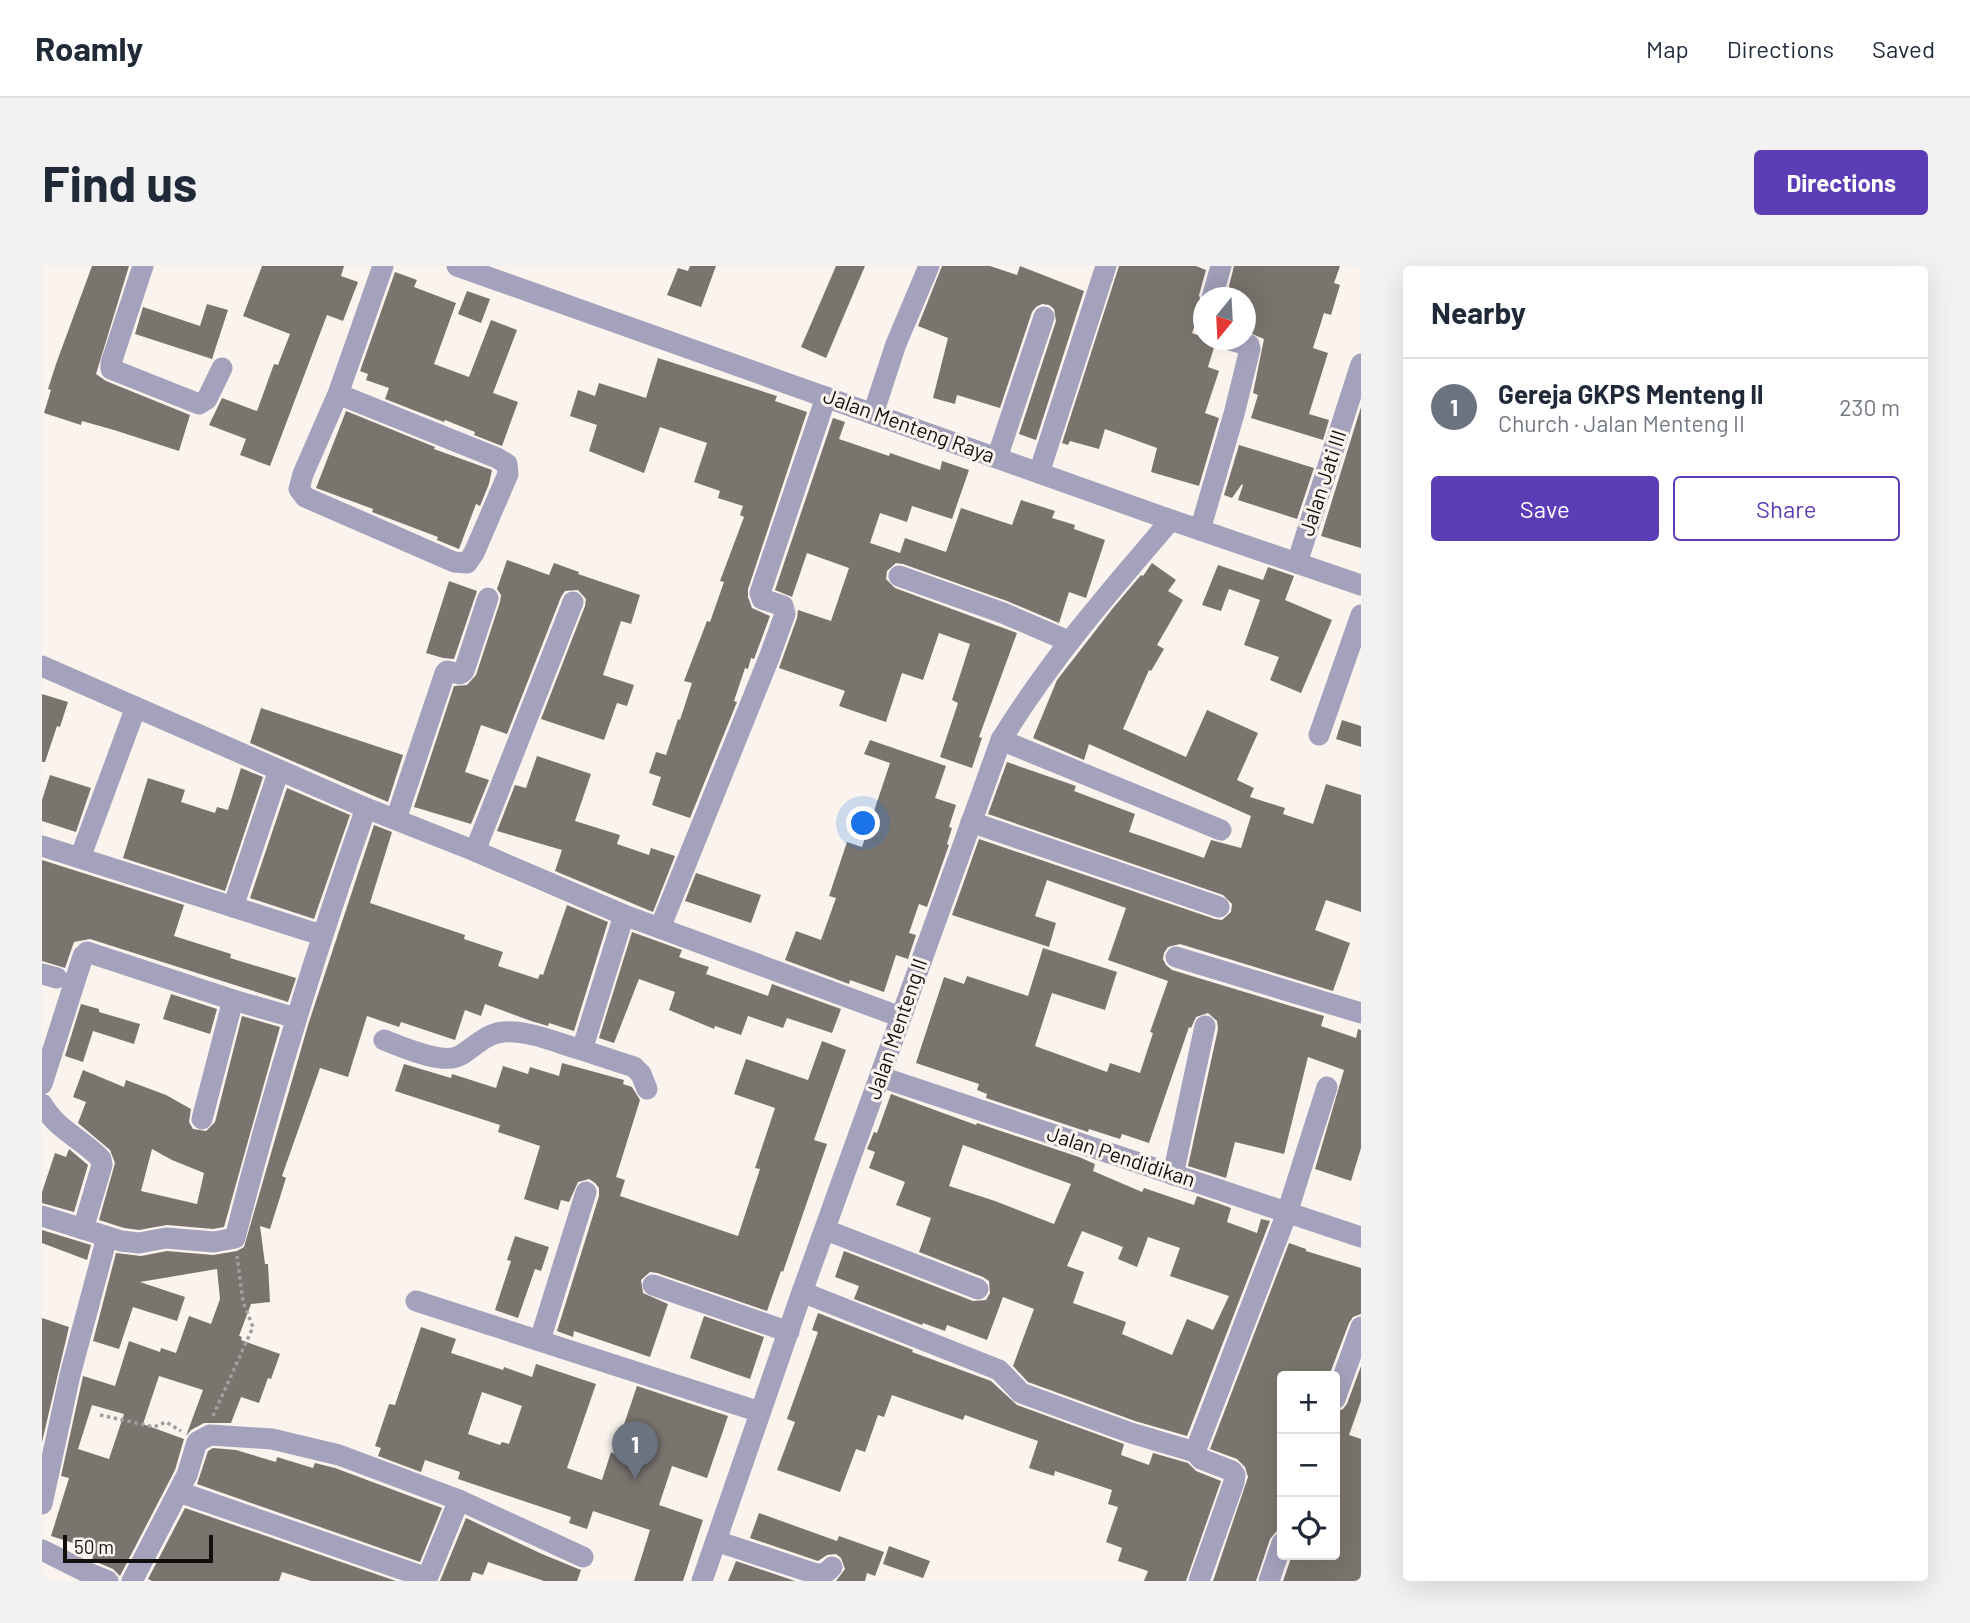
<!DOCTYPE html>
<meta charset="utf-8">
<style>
:root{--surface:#fff;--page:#f2f2f3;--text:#1f2937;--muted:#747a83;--line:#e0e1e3;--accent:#5c3db6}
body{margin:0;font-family:Barlow,sans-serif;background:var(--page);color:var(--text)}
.controls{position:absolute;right:21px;bottom:21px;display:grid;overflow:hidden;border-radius:7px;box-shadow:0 7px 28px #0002}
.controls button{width:63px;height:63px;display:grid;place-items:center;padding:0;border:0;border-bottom:2px solid var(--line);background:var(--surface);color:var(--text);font:35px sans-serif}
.compass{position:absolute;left:1151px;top:21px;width:63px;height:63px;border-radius:50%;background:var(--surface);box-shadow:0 7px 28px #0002;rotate:198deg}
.scale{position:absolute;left:21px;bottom:18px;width:150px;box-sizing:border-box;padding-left:7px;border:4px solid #120f0d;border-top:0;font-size:19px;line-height:24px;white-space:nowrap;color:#120f0d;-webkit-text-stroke:5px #fbf4ee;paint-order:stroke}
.you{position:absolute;left:822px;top:558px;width:24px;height:24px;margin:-18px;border:5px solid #fff;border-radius:50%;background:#1a73e8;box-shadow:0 0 0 10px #1a73e833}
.badge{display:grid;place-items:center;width:46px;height:46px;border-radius:50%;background:var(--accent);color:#fff;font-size:23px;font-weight:700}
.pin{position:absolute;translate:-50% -58px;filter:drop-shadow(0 2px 4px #0008)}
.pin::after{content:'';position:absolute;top:37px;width:24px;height:21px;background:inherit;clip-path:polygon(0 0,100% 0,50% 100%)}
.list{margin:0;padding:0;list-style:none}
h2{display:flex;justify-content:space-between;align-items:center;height:91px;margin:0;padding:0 28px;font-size:30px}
h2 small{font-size:23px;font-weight:400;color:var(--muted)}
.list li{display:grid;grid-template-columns:46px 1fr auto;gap:21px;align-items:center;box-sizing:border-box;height:98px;padding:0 28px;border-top:2px solid var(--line)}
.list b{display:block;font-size:26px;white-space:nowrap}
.list p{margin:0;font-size:23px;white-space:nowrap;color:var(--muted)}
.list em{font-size:23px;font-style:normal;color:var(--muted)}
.actions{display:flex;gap:14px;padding:21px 28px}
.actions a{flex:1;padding:16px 0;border:2px solid var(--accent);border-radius:7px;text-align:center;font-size:24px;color:var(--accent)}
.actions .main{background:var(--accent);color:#fff}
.icon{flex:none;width:38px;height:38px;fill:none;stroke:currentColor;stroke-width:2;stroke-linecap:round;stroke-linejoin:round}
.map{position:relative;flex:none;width:1319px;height:1315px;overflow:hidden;border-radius:7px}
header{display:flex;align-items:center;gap:42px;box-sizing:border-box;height:98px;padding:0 35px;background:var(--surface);border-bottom:2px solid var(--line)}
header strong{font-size:33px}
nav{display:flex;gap:38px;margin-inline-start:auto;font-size:24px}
.intro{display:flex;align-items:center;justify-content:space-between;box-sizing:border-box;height:168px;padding:0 42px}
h1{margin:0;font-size:49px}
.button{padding:18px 32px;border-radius:7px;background:var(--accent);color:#fff;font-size:24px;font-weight:700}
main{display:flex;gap:42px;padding:0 42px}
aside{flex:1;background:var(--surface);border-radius:7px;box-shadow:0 7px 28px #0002}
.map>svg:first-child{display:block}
.building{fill:#7a746e;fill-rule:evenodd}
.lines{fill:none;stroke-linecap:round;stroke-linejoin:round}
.path{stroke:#a49e9a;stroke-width:3.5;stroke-dasharray:3.5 3.5;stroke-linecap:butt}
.minor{stroke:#a3a1bb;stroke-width:21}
.labels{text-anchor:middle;stroke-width:6;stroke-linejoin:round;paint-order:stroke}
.street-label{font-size:21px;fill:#120f0d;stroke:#fbf4ee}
</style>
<header>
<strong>Roamly</strong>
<nav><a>Map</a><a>Directions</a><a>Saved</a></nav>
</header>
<div class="intro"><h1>Find us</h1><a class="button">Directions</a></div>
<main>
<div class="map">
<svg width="1319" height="1315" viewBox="0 0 1319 1315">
<rect width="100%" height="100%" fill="#fbf4ee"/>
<g class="building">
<polygon points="50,0 87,0 54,108 64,115 148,149 137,185 72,164 40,155 39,159 2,147 9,124 6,123 14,98"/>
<polygon points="220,0 302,0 299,10 316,16 301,55 285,49 228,200 198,189 204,173 167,159 180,132 215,145 232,98 236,99 248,68 201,50"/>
<polygon points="648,0 674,0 659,41 625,29 636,2 646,5"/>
<polygon points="794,0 823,0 784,92 759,81"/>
<polygon points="900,0 948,0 975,9 978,0 1042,25 994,174 977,168 1014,55 1012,43 1007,39 1000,38 994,41 990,46 958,142 915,129 913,138 891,132 906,72 876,60"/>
<polygon points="1077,0 1154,0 1164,4 1157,29 1160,40 1150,67 1161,71 1161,74 1174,75 1166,101 1177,105 1163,147 1177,152 1157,220 1109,206 1115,182 1063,163 1057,183 1028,175 1026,179 1020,177"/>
<polygon points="1192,0 1298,0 1292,17 1298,19 1289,49 1282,47 1271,82 1286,87 1267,148 1287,154 1281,174 1209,152 1216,129 1211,127 1222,73 1203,65 1203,32 1184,32"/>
<polygon points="353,6 375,14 372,21 414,37 392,98 427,111 449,54 475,64 451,127 476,136 460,180 432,169 433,166 403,154 402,156 343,133 347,122 324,114 326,108 318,105"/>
<polygon points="425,25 448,33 439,57 416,48"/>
<polygon points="165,38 186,44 170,93 93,68 101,41 158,60"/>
<polygon points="616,92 735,130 733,135 765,146 706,323 706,331 710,342 728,350 712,393 709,392 706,403 703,402 692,435 695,436 648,552 610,539 619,511 607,507 614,486 624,489 636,453 638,454 650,417 642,415 665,355 668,356 682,316 678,315 702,251 698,249 701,240 676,232 678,225 652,216 665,177 618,161 602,207 547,185 555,159 528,150 536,124 553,130 557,117 604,132"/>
<polygon points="1319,141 1319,282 1279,270"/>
<polygon points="304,145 393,181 392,183 450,204 447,218 438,240 434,238 417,283 395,274 396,271 330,246 331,243 274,222"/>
<polygon points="791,152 803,156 797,173 847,190 848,187 898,204 900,195 927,204 910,253 870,240 865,256 838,247 828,277 858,287 863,272 904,286 919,242 970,259 979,234 1013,245 1010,252 1033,259 1032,263 1063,274 1044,332 1027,326 1017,357 965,335 861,298 854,297 845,305 844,313 853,322 975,367 937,471 940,472 930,502 898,491 916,437 910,434 928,378 897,367 881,414 860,407 844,456 797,440 803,425 737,402 755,352 756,344 789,355 807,302 765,287 750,331 733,324"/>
<polygon points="1197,179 1272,202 1255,253 1196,234 1201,219 1200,218 1190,232 1182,229"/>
<polygon points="465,294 507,309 512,297 537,306 536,308 598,329 589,358 579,355 561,409 592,419 585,440 575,437 562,474 499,453 543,340 544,333 536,324 523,325 519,331 465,468 439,459 423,506 447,514 429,558 372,541 412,420 425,419 434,409 458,336 459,329 455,323"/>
<polygon points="1110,297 1134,314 1126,325 1141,334 1115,379 1122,383 1109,405 1107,404 1081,463 1144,491 1165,444 1216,467 1195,514 1212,522 1208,531 1243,542 1241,548 1271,558 1284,518 1319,529 1319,646 1284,634 1273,664 1308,677 1291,725 1138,678 1126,681 1122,687 1121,693 1124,699 1130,704 1282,750 1279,760 1314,772 1316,763 1319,764 1319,882 1309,915 1273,903 1302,804 1266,791 1242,888 1193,876 1184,912 1146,900 1176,763 1175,755 1166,747 1154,751 1149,762 1147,761 1107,877 1080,868 1078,873 1047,863 1046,866 944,832 945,828 935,824 937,818 874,797 902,711 922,718 925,710 986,730 1001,682 1075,706 1063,744 1010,727 993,780 1065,806 1068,797 1098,807 1111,767 1108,766 1126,715 1066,694 1084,642 1005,614 993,650 1014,657 1007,681 910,649 937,573 1173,653 1180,654 1189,646 1190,638 1181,629 946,548 965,496 1034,520 1032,525 1093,548 1087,566 1105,572 1162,592 1169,574 1199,582 1209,550 1047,478 1042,494 991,472 1015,414 1071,342 1099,309 1101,310"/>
<polygon points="1176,299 1221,314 1226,301 1252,310 1243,334 1290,354 1259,427 1228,414 1237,391 1202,379 1218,334 1187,323 1179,345 1160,339"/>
<polygon points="407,315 435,325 412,393 401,392 384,387"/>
<polygon points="0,428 26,436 18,461 15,460 3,496 0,496"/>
<polygon points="219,442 361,489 346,536 208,477"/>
<polygon points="1300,454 1319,460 1319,481 1294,473"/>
<polygon points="828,474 904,500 893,532 914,539 907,561 910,562 905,578 907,579 885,641 877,638 867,667 874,669 866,693 854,689 842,726 808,714 807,718 743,694 754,665 779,674 794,632 787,630 805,576 820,581 848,497 822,488"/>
<polygon points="495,490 549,508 533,555 578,569 575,578 607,589 609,582 633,590 611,646 513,605 520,584 455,565 473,519 484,522"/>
<polygon points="199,502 221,511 183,625 81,592 106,512 143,524 139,536 173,547 175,541 186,544"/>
<polygon points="8,509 49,522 34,566 0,555 0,534"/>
<polygon points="245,522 308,549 272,653 208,632"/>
<path d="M332,559L350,566L328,637L423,669L422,673L461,686L456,700L496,713L498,708L501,709L525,639L566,656L532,765L507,757L506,760L489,755L443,738L439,750L423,744L413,774L359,756L357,761L325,750L306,811L278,802L240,910L244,912L228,963L218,960L223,998H226L228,1036L209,1038L197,1070L200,1071L199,1074L238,1088L229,1113L226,1112L217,1137L199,1131L189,1157H162L149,1164L144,1170L161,1124L117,1110L101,1158L142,1173L133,1204L78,1310L71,1303L50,1294L53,1284L9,1270L27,1212L19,1210L41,1110L73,1120L87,1075L118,1086L119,1082L134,1087L147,1050L169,1058L178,1033L175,1003L98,1016L143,1031L135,1055L91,1041L77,1083L51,1075L74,987L99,990L125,985L171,989L195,985L202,981L266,759ZM50,1139L82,1148L67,1193L36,1183Z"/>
<polygon points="0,594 142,639 132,670 189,688 188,692 254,712 246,736 48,673 32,676 23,702 0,695"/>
<polygon points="654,607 719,629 709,657 643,635"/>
<polygon points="590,666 640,684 637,691 667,701 664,708 726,730 730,718 799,743 790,767 745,752 741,762 706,750 699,769 673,760 672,763 627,744 633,726 597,713 572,777 557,772"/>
<polygon points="129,728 175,743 168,768 121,753"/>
<polygon points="39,738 57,743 57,746 98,758 92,778 51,765 41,796 23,790"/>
<path d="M200,750L238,761L182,961L171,963L125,959L97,964L82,962L57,954L73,897L68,884L36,857L44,836L31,831L41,804L82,821L84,814L124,829L149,843L147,856L151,863L164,865L173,856ZM110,883L130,894L162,907L155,938L99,925Z"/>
<polygon points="780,775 804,784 772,874 785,878 741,1006 739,1005 725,1045 615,1007 608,1006 599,1014 601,1027 626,1038 608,1091 532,1065 531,1071 515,1065 557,930 557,922 553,917 547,913 536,916 527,936 519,934 516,944 482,933 498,880 456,866 458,859 353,825 362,798 409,812 410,808 454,822 461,800 486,808 488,801 517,810 520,797 582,814 581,818 590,821 598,834 574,911 583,914 578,930 696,970 718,903 713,902 733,842 692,828 704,793 766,814"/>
<path d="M849,828L934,859L935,857L1037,891L1053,898L1051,905L1100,926L1102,922L1152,939L1155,930L1178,938L1189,942L1185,956L1215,967L1219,953L1228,955L1145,1170L1093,1155L986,1116L971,1100L992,1043L961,1031L945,1074L905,1059L903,1065L881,1057L880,1059L812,1033L817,1020L793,1011L802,985L931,1035L944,1034L948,1027L947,1015L941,1011L877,986L889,952L854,939L863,916L827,902L833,886L825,883L832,866L835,867ZM921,879L1029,918L1012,958L953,935L907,920ZM1040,965L1081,981L1076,993L1095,1001L1106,971L1138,982L1128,1010L1187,1030L1171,1064L1145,1053L1130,1089L1080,1068L1084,1056L1031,1037L1042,1006L1025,1000Z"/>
<polygon points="27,883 46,899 32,946 0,937 0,926 13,887 24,891"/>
<polygon points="0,964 49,979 45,994 0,977"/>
<polygon points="473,970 507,981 499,1005 493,1003 476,1052 453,1044 469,995 465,994"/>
<polygon points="1247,977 1264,983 1264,985 1319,1002 1319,1048 1311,1051 1307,1057 1287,1110 1240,1110 1240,1259 1228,1273 1214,1315 1171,1315 1206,1211 1203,1201 1195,1193 1168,1183"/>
<polygon points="776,1047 871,1084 870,1086 949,1115 975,1139 1082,1178 1079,1189 1107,1199 1111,1187 1146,1197 1154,1205 1179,1215 1144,1315 1102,1315 1106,1305 1076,1295 1080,1282 1064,1276 1076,1241 1066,1238 1070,1224 1013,1205 1012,1210 987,1202 996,1175 923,1149 921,1154 850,1129 842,1151 836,1149 823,1186 814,1183 798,1226 735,1204 753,1156 745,1153 776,1066 770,1064"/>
<polygon points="662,1050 722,1071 708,1113 648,1092"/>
<polygon points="0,1052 27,1061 0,1176"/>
<path d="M379,1061L414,1073L409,1087L461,1104L462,1101L490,1111L494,1098L554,1118L525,1202L560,1214L569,1186L572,1188L595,1120L686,1150L665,1212L630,1200L617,1239L661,1254L641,1315H592L608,1264L551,1245L545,1263L527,1257L529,1251L416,1213L418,1206L383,1194L379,1206L336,1190L339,1182L333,1180L347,1138L353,1139ZM440,1126L480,1140L467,1178L460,1176L458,1179L426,1168Z"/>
<polygon points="1319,1100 1319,1135 1307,1169 1319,1173 1319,1315 1241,1315 1250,1289 1293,1289 1293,1146 1301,1143 1305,1138"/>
<polygon points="171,1182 194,1184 234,1196 235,1191 271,1202 273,1197 293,1202 400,1242 378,1296 155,1218 166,1185"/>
<polygon points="143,1242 354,1315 269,1315 240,1306 237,1315 110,1315 106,1313"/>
<polygon points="717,1247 795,1275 797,1270 842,1286 833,1310 825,1307 823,1315 794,1315 803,1303 799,1292 794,1288 785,1289 776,1295 708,1272"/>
<polygon points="424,1252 500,1288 539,1304 535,1315 502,1315 446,1296 441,1309 431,1306 428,1315 398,1315"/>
<polygon points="847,1280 888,1295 881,1312 841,1298"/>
<polygon points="694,1295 753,1315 686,1315"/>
</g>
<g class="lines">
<g class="path">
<polyline points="58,1149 112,1161 124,1156 139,1165"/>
<polyline points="171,1150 211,1061 201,1036 195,990"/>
</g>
<g class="minor">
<polyline points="101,0 69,97 69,103 157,138 165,133 180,102"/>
<polyline points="415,0 1129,254 1319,319"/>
<polyline points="1170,32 1179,0"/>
<polyline points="296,128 455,192 465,198 466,208 432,287 425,297 412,296 263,231 257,223 261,208 296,128 341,0"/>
<polyline points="831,148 854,78 887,0"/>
<polyline points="955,192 1002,51"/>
<polyline points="997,207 1064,0"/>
<polyline points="1158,264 1192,148 1208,83 1207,79 1188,74"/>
<polyline points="1255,297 1319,98"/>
<polyline points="857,310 961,347 1026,375"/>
<polyline points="0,400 324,542 433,585 582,649 859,751"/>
<polyline points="1277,469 1319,349"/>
<polyline points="959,474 1179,564"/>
<polyline points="354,553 403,407 405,405 418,408 422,405 446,332"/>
<polyline points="929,556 1177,641"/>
<polyline points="0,580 279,669"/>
<polyline points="433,585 531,336"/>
<polyline points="38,592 94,441"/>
<polyline points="191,641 237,504"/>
<polyline points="618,662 727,392 743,348 741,340 720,333 718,327 784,131"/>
<polyline points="1134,691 1319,747"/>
<polyline points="0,708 15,712"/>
<path d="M342,774C360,781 402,800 419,789C434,780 443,768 461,766C487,764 515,777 540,784L582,649"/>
<polyline points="540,784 592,801 599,808 605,823"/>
<polyline points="839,811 1319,971"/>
<polyline points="0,818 41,690 45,686 191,734 254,752"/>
<path d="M0,838C14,863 40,873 59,893L60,899L41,963"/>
<polyline points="160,853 191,734"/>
<polyline points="1131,909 1163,760"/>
<path d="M0,950L79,975L97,977L124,972L172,976L193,972C230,826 274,684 324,542"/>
<polyline points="784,964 936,1023"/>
<polyline points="611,1019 747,1066"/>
<polyline points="760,1026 957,1104 979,1127 1089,1167 1153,1186 1159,1193 1190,1205 1193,1209 1192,1216 1157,1315"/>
<polyline points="374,1035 718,1146"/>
<polyline points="498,1074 544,926"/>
<polyline points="1293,1133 1319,1061"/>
<polyline points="1153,1186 1245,947 1285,821"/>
<polyline points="137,1226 385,1312"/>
<polyline points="0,1238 28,1109 65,971"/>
<path d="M674,1275L771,1307C780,1309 784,1308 790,1301"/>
<polyline points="0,1284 44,1306 66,1315"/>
<polyline points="90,1315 145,1209 155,1176 168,1169 230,1173 297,1189 417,1234 541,1291"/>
<polyline points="384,1315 417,1234"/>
<path d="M660,1315L760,1026L959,474C1008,394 1068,325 1129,254"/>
<polyline points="1227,1315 1240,1277"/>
</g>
</g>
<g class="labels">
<g class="street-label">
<text transform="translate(867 160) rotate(20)" y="7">Jalan Menteng Raya</text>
<text transform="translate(1281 217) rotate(-72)" y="7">Jalan Jati III</text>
<text transform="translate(855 763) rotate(-71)" y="7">Jalan Menteng II</text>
<text transform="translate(1079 891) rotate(18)" y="7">Jalan Pendidikan</text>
</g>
</g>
</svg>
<div class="controls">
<button>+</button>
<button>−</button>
<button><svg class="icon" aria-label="locate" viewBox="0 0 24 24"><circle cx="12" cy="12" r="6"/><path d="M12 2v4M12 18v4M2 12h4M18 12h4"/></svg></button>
</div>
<svg class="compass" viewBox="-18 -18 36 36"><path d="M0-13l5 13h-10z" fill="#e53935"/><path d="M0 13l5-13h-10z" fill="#747a83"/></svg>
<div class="scale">50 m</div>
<div class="you"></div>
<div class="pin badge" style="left:593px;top:1213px;background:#6b7280">1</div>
</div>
<aside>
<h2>Nearby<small></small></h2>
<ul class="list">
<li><span class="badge" style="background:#6b7280">1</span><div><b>Gereja GKPS Menteng ll</b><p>Church · Jalan Menteng II</p></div><em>230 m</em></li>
</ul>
<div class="actions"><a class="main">Save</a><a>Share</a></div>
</aside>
</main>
